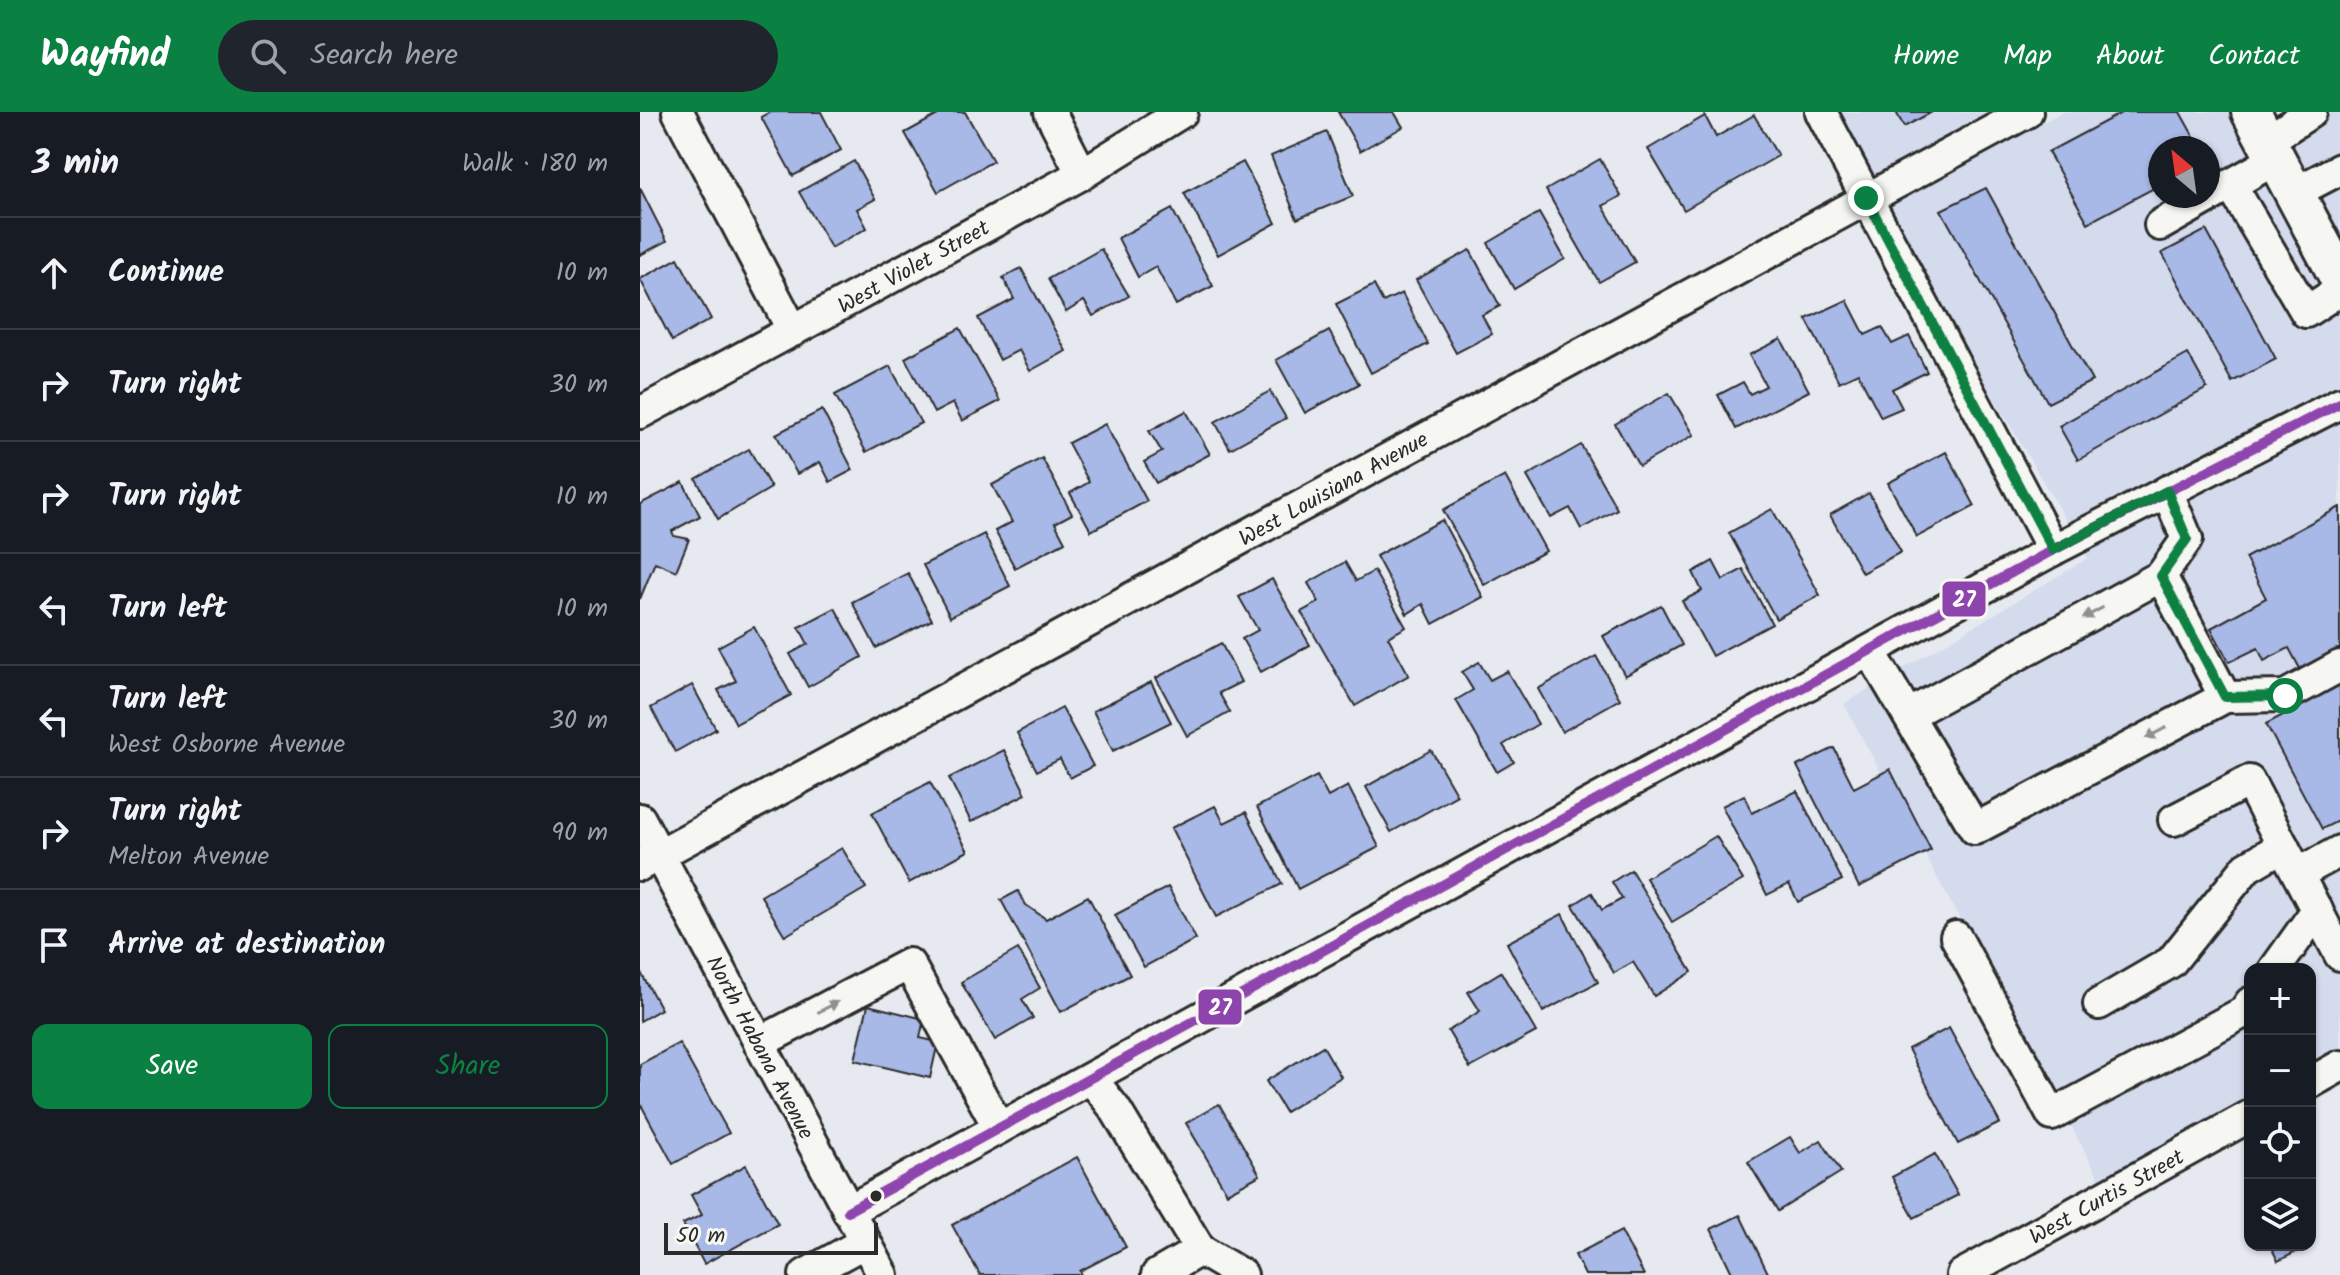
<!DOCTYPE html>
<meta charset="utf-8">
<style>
:root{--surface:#171b24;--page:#20242c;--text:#f1f3f6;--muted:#9ea1a6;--line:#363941;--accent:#0b8043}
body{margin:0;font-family:Kalam,sans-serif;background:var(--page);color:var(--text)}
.controls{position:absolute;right:24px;bottom:24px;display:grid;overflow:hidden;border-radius:16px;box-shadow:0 2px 6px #0004}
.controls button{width:72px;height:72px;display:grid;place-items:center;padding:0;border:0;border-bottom:2px solid var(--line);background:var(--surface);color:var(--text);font:40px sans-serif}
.compass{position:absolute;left:1508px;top:24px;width:72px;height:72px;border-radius:50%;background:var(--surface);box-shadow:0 2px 6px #0004;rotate:331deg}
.scale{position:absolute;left:24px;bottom:20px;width:214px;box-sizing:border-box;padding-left:8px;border:4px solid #2b2b2b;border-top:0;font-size:22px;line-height:28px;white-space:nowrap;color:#2b2b2b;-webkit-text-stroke:6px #f6f6f2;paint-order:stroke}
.stop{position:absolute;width:24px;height:24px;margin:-18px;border:6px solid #0b8043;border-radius:50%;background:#fff}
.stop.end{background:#0b8043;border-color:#fff;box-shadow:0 2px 8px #0008}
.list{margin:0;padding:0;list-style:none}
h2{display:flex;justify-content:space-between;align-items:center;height:104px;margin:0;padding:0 32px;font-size:34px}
h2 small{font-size:26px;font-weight:400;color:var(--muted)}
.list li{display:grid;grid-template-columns:52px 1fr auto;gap:24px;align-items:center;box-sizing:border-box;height:112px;padding:0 32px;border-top:2px solid var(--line)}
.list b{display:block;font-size:30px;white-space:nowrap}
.list p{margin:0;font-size:26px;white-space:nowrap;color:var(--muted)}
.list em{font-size:26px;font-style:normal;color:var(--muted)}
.actions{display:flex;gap:16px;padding:24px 32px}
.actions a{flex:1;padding:18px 0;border:2px solid var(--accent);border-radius:16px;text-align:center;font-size:28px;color:var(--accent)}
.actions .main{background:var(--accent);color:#fff}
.icon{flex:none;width:44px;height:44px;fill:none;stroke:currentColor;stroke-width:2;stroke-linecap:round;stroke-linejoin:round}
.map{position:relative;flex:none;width:1700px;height:1163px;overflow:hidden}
header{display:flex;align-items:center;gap:48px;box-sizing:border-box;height:112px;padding:0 40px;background:var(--accent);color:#fff}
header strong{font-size:38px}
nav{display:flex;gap:44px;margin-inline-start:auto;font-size:28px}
.search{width:560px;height:72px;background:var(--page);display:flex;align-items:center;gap:20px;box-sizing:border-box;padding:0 28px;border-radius:44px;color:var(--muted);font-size:30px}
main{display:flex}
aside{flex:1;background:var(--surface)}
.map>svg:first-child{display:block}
.built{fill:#d3dbed;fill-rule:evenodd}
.building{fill:#a8b8e7;stroke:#2b2b2b;stroke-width:2}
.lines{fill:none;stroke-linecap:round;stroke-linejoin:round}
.minor-casing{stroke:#2b2b2b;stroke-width:36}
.major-casing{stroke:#2b2b2b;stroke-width:44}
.minor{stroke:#f6f6f2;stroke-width:30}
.major{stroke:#f6f6f2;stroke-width:38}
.bus-1-casing{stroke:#f6f6f2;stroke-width:16}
.bus-1{stroke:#8e44ad;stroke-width:10}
.oneway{fill:#90908e}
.route{stroke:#0b8043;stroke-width:10}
.bus-dot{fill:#2b2b2b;stroke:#f6f6f2;stroke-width:3}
.labels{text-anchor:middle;stroke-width:6;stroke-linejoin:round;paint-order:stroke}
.street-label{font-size:22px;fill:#2b2b2b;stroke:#f6f6f2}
.line-badge{stroke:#f6f6f2;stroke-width:3}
.badge-label{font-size:22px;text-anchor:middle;font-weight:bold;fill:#fff}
</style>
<header>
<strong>Wayfind</strong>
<div class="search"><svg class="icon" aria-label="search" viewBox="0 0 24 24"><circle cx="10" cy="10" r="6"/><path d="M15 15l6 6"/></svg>Search here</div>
<nav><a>Home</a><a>Map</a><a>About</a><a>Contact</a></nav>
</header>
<main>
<aside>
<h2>3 min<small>Walk · 180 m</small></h2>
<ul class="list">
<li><svg class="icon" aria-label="ahead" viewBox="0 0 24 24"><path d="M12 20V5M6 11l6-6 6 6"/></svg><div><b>Continue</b></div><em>10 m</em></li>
<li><svg class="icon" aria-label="right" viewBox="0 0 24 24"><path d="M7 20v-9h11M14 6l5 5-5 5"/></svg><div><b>Turn right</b></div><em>30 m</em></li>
<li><svg class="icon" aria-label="right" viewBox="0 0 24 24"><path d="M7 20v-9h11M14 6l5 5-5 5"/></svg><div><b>Turn right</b></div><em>10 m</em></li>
<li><svg class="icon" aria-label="left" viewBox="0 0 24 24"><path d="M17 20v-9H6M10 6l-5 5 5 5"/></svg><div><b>Turn left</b></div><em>10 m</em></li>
<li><svg class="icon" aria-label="left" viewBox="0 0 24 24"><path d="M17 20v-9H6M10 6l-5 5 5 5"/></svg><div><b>Turn left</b><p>West Osborne Avenue</p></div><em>30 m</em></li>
<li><svg class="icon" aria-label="right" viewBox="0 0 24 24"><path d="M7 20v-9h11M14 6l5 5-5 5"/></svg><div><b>Turn right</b><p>Melton Avenue</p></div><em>90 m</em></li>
<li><svg class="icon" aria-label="arrive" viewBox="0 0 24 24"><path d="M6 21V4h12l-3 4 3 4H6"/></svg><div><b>Arrive at destination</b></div></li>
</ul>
<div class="actions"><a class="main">Save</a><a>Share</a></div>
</aside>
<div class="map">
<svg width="1700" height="1163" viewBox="0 0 1700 1163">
<rect width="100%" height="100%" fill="#e6eaf0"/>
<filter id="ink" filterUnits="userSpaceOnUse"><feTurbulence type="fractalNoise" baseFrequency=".0125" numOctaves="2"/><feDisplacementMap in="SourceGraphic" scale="16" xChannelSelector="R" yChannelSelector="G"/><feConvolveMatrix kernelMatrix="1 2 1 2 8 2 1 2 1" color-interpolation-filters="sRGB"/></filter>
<g filter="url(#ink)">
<g class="built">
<polygon points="1197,0 1352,0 1232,64"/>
<path d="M1422,0H1595L1700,198V272L1428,412L1304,201L1247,94ZM1520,36H1568V84H1520Z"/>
<polygon points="1628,0 1700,0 1700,136"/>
<polygon points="1700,309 1700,935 1670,952 1670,857 1610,857 1610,985 1460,1068 1204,592 1448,446 1445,440"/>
</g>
<g class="building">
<polygon points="130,0 181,0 201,38 153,64 121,5"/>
<polygon points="303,0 325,0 353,49 298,80 265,21"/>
<polygon points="698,0 754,0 763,15 720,39"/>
<polygon points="1256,0 1292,0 1264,15"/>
<polygon points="1483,0 1540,0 1560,36 1520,36 1520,73 1448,111 1408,40"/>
<polygon points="1114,3 1138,44 1044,98 1008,37 1065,4 1076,25"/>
<polygon points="687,20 713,84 657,107 631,44"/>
<polygon points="960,47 981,84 963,94 995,150 959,170 906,78"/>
<polygon points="214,49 235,87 217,97 227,116 191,136 159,80"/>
<polygon points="603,50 636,111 578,143 544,81"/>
<polygon points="0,76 27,129 0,143"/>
<polygon points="1346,76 1452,269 1408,291 1301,98"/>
<polygon points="532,97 573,174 536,193 516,155 498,165 478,126"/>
<polygon points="899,101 925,147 874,177 848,131"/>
<polygon points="1566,118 1636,247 1592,270 1522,141"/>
<polygon points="461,137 489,184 453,204 444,189 426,200 408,167"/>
<polygon points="830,138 860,194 842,203 852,222 816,241 776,168"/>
<polygon points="38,146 71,207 32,229 0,167"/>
<polygon points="381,156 426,239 390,259 379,238 360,248 338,206 374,187 363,166"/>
<polygon points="734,173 743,190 762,181 788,232 731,261 696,192"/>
<polygon points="1207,188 1225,223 1242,215 1252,232 1269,224 1287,260 1252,277 1262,296 1241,305 1218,261 1199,270 1166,207"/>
<polygon points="320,216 360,289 322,309 313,291 294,301 265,246"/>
<polygon points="689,219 719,272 665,301 636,248"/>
<polygon points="1141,227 1169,279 1096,317 1078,283 1103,270 1110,282 1126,274 1109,243"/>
<polygon points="1548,242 1567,276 1438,348 1419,314"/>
<polygon points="250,254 281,311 226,340 195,283"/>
<polygon points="630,279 646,306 590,337 575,310"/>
<polygon points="1029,281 1054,323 999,354 975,312"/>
<polygon points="182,298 213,358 190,370 180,350 157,362 136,322"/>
<polygon points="546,299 570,342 516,371 504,350 522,340 509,319"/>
<polygon points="465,312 507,389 451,419 430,381 449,370 428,331"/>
<polygon points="941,333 977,397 941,417 930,396 911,406 887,364"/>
<polygon points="109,337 131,376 78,407 56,367"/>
<polygon points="1306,340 1335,394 1277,425 1248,371"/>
<polygon points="402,346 432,402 415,411 425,430 375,456 355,419 372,410 352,373"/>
<polygon points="865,364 906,439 844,473 803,398"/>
<polygon points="43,370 60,404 32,419 34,424 49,427 36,459 15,450 0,487 0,392"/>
<polygon points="1229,381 1261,440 1222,461 1190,403"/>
<polygon points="1700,395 1700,546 1665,566 1649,536 1624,549 1618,536 1589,550 1571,516 1626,486 1605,446"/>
<polygon points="1132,397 1180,483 1136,507 1089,421"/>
<polygon points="802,408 843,485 793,512 783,492 767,502 736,444"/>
<polygon points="344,422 370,474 310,505 283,453"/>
<polygon points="1073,449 1083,468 1103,457 1132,512 1072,544 1042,489 1062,479 1053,460"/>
<polygon points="705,450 716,469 734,459 766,515 748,525 769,563 715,594 661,500 679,490 668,471"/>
<polygon points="268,461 292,508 236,536 212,490"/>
<polygon points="632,467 670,533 621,560 602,527 618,518 599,485"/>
<polygon points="1021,493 1042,533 985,564 963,524"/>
<polygon points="195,496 222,545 168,575 150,542 168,532 159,515"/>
<polygon points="114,515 151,583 96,612 78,578 96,569 78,535"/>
<polygon points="581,531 601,570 579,581 590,600 547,624 516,566"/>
<polygon points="956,544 980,587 922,620 898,577"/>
<polygon points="839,550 850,568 867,559 898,612 863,633 874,650 857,660 816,588 833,578 822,560"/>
<polygon points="511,570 531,610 473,639 453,599"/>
<polygon points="52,573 76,617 35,640 11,596"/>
<polygon points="1700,573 1700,708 1682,717 1626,612"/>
<polygon points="422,596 453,654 430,666 420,647 397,659 377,621"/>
<polygon points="1194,636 1214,676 1250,657 1291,738 1219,775 1157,654"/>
<polygon points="364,638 386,682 331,710 309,666"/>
<polygon points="791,638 817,683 751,720 726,675"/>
<polygon points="677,664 688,685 708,674 739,735 658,777 617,695"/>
<polygon points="290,670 328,739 269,771 232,701"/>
<polygon points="1157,679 1202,768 1158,790 1149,772 1127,783 1082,694 1104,683 1112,701"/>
<polygon points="575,694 584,711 606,700 642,772 576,805 531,716"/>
<polygon points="1076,724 1103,768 1032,810 1006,766"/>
<polygon points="202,736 226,776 145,824 121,784"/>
<polygon points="991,758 1052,860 1014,884 993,850 974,861 933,793 952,781 962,798 982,787 972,770"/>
<polygon points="528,775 556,827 504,855 475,803"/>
<polygon points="378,779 386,793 406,807 448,784 490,863 421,900 361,788"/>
<polygon points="922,802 958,870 903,900 867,831"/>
<polygon points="378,837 400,876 382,887 393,906 355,928 321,870"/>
<polygon points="0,859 21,897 0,909"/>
<polygon points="861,860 896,920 830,956 808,919 840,899 828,880"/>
<polygon points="228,893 284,907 280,926 298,930 290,966 215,948"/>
<polygon points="1309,916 1360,1011 1318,1032 1268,937"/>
<polygon points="39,931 89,1021 33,1052 0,991 0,952"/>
<polygon points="683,934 701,965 645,1000 626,969"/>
<polygon points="579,992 620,1063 587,1081 546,1011"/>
<polygon points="1150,1025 1160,1041 1181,1028 1201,1060 1138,1099 1108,1050"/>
<polygon points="1295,1042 1318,1083 1274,1106 1252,1065"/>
<polygon points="437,1045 486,1135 440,1159 442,1163 340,1163 312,1113"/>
<polygon points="106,1053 138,1112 64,1152 43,1112 62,1103 51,1083"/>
<polygon points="1100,1103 1128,1161 1124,1163 1093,1163 1071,1117"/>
<polygon points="981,1119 1004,1163 945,1163 935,1143"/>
<polygon points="1630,1133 1668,1133 1669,1134 1638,1149"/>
</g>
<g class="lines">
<defs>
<g id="minor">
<polyline points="38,0 153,219"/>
<polyline points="410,0 442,62"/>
<polyline points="1181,0 1413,438"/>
<polyline points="1627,29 1671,0"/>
<polyline points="1591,73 1666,200 1700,178"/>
<polyline points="1654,81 1700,57"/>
<polyline points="1520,113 1636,47"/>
<polyline points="0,301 442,62 542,0"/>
<polyline points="1527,379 1547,427 1521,464 1585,585"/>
<polyline points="1230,539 1335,717 1585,585 1645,584 1700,554"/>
<polyline points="1268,603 1521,464"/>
<polyline points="0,707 243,1163"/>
<polyline points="1534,708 1609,669 1700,843"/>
<polyline points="0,753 1387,0"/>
<polyline points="1658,762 1700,739"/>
<polyline points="1316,825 1412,1003 1604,900 1610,891"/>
<polyline points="1635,857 1677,798"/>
<polyline points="1459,892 1531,850 1607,755 1643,734"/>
<polyline points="119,931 269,852 359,1016"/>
<polyline points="451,966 475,997 560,1138 517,1163"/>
<polyline points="1670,971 1700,954"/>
<polyline points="208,1099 1413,438 1700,291"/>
<polyline points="560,1138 602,1163"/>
<polyline points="165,1163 225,1130"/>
<polyline points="1322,1163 1610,1004"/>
</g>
<polyline id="major" points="1611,0 1700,167"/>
</defs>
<use href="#minor" class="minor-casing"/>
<use href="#major" class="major-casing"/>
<use href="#minor" class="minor"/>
<use href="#major" class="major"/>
<defs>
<polyline id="bus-1" points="208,1099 1413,438 1700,291"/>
</defs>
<use href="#bus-1" class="bus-1-casing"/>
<use href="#bus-1" class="bus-1"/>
</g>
<defs><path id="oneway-solid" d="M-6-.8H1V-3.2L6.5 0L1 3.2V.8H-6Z" transform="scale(2)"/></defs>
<g class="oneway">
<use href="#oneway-solid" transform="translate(1453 501) rotate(151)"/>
<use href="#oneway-solid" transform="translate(1516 621) rotate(152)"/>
<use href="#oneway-solid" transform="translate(188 895) rotate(-28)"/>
</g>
</g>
<g class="lines" filter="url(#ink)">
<polyline class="route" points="1226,86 1413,438 1527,379 1547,427 1521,464 1585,585 1645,584"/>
</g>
<circle class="bus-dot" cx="236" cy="1084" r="7"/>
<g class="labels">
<g class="street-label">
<text transform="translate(273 154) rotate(-29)" y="8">West Violet Street</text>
<text transform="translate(693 376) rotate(-29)" y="8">West Louisiana Avenue</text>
<text transform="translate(121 935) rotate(62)" y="8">North Habana Avenue</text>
<text transform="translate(1466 1084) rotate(-29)" y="8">West Curtis Street</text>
</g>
</g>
<g class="line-badge">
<rect x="1301" y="468" width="46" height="38" rx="8" fill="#8e44ad"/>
<rect x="557" y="876" width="46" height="38" rx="8" fill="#8e44ad"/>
</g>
<g class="badge-label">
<text x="1324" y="495">27</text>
<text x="580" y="903">27</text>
</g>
</svg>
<div class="controls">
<button>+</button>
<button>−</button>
<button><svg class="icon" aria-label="locate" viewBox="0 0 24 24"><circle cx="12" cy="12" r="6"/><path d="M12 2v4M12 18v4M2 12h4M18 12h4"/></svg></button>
<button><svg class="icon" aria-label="layers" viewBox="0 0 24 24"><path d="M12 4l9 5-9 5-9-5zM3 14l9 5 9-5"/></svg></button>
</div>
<svg class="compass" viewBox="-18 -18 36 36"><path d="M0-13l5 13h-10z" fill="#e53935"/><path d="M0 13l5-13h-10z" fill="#9ea1a6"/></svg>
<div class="scale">50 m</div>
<div class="stop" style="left:1645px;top:584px"></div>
<div class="stop end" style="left:1226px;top:86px"></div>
</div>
</main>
